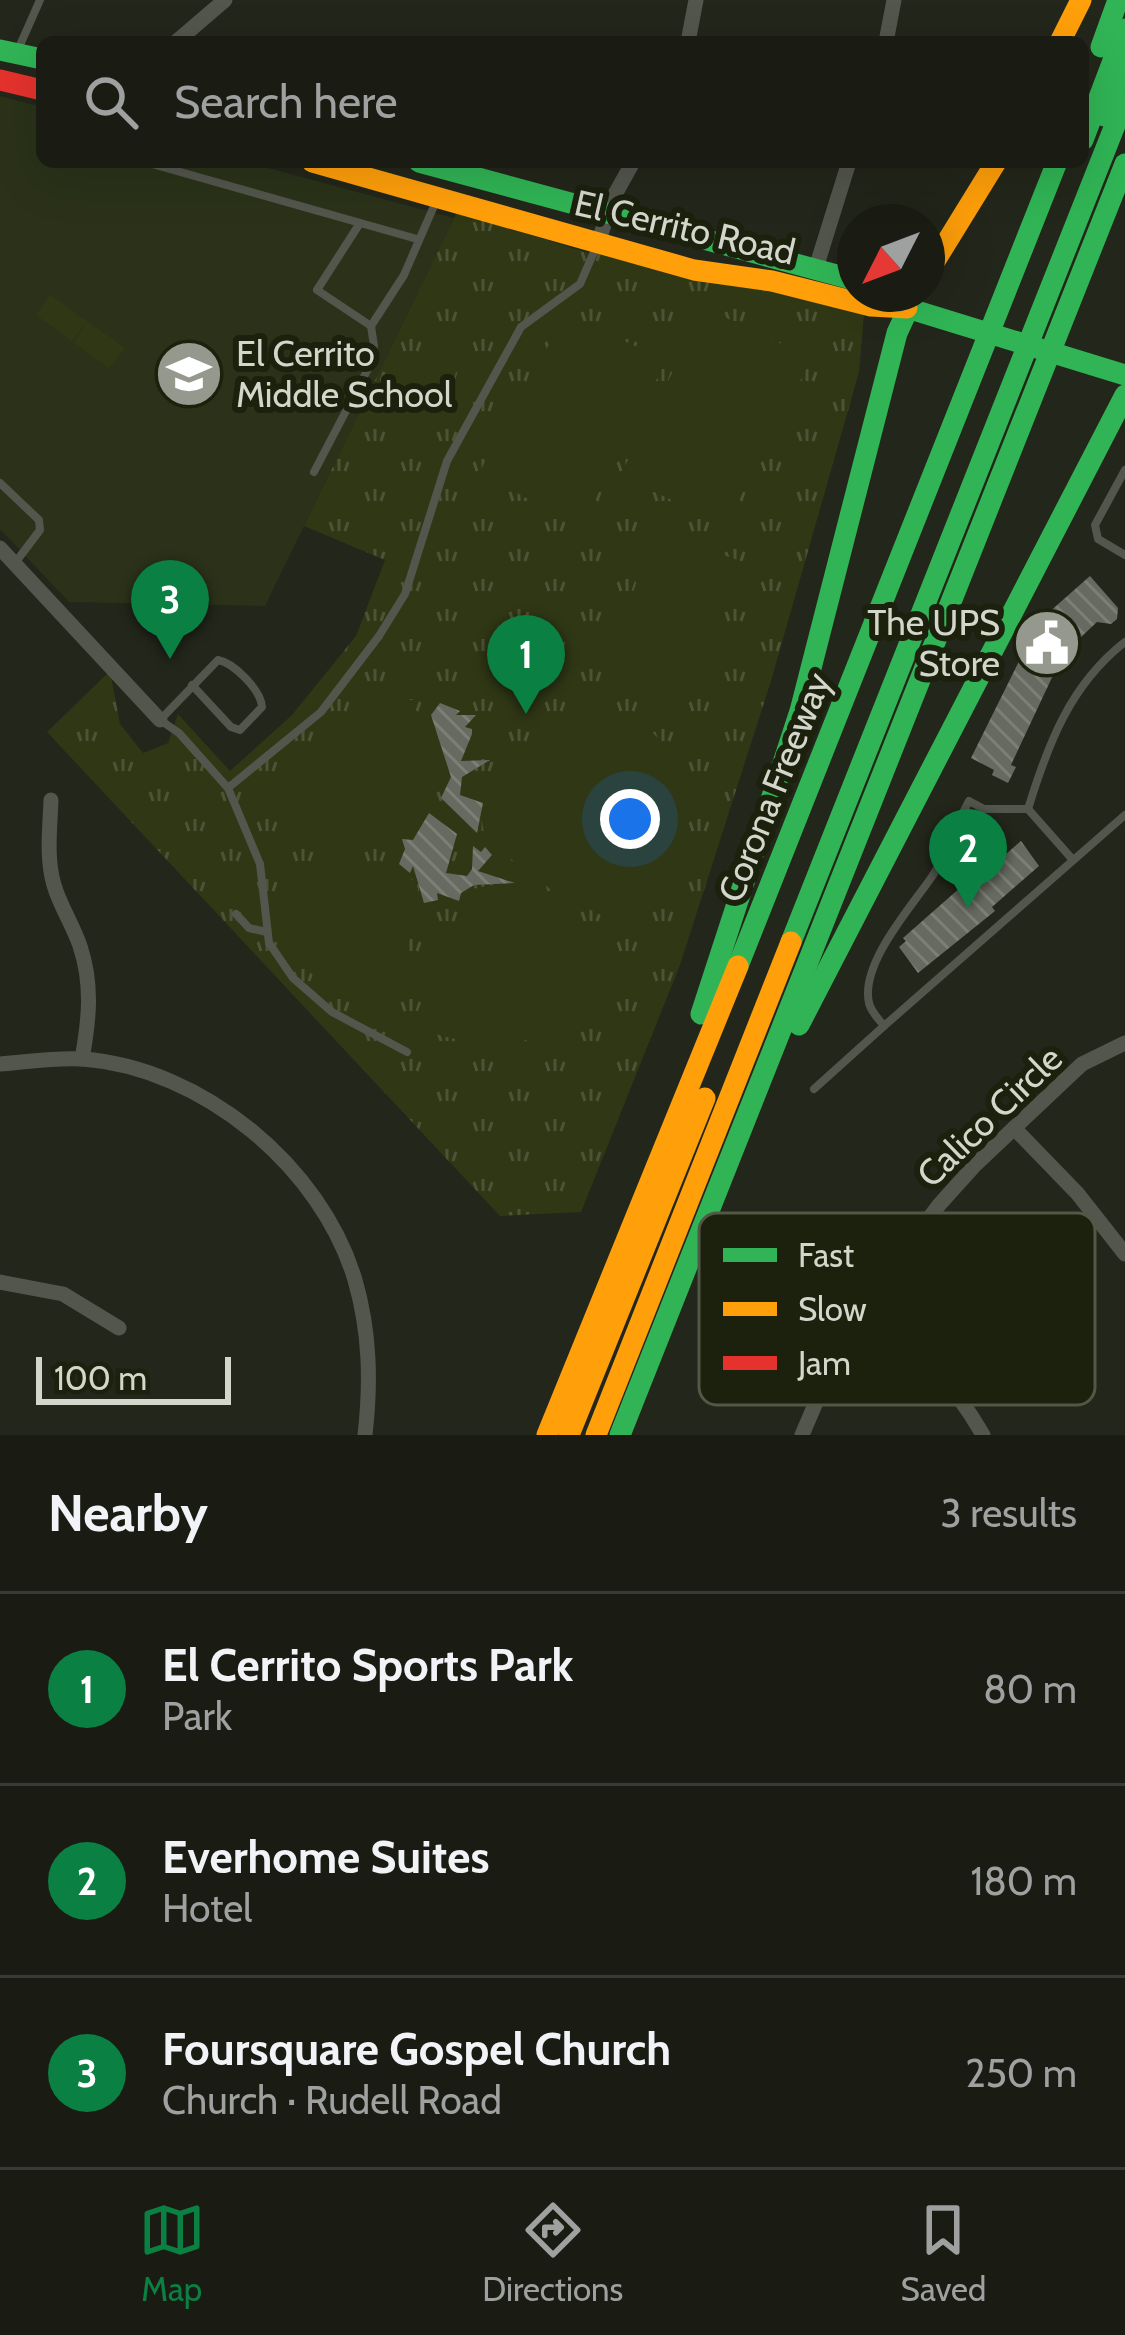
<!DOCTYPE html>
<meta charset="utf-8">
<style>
:root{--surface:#1a1c14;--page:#272922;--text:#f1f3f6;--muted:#9fa1a0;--line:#383a34;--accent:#0b8043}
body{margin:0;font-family:Cabin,sans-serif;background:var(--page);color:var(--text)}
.compass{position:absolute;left:837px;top:204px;width:108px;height:108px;border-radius:50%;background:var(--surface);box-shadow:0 12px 48px #0002;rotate:228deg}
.scale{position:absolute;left:36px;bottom:30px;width:195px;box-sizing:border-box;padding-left:12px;border:6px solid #d3d7cb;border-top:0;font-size:33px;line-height:42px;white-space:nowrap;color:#d3d7cb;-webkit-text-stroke:9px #1b210d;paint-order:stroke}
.you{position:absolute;left:630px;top:819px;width:42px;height:42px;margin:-30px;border:9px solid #fff;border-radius:50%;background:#1a73e8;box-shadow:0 0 0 18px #1a73e833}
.badge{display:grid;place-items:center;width:78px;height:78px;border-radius:50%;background:var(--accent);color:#fff;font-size:39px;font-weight:700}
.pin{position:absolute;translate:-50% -99px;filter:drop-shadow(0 3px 6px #0008)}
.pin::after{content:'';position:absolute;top:63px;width:42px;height:36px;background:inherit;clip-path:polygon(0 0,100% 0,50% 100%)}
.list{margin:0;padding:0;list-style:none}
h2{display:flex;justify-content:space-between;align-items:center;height:156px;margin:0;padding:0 48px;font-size:51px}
h2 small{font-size:39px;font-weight:400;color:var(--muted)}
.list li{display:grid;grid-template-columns:78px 1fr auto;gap:36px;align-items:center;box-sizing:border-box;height:192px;padding:0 48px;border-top:3px solid var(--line)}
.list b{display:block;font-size:45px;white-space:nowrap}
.list p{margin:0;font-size:39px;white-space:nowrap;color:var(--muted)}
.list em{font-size:39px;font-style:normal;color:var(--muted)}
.icon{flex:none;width:66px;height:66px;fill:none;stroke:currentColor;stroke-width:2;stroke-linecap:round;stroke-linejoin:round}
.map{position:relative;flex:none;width:1125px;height:1435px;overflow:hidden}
.search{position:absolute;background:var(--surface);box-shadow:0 12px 48px #0002;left:36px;right:36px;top:36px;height:132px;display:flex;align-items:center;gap:30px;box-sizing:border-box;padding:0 42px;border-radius:18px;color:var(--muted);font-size:45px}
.sheet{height:732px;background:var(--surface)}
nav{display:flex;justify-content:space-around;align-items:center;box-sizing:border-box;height:168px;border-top:3px solid var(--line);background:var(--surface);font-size:33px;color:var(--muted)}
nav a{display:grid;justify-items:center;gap:6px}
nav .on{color:var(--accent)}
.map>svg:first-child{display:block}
.built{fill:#2b3219}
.park{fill:url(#park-tufts)}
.pitch{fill:#2f3715}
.building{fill:url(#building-back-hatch)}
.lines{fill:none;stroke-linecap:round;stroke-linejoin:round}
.lane{stroke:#53564d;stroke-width:8}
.street{stroke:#53564d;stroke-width:15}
.fast{stroke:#30b455;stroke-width:21}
.slow{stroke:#ff9f0a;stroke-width:21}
.jam{stroke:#e5322d;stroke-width:21}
.labels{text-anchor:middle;stroke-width:12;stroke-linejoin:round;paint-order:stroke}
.street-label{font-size:36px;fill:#d3d7cb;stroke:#1b210d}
.poi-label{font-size:36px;fill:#d3d7cb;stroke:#1b210d;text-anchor:start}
.key{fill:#1b210d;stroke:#525846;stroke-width:3}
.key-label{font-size:33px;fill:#d3d7cb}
</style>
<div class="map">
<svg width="1125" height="1435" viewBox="0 0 1125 1435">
<defs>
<pattern id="park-tufts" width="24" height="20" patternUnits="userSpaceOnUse" patternTransform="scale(3)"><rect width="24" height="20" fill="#2f3715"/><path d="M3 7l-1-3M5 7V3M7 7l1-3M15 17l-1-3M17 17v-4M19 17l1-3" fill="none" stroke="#4c5336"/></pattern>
<pattern id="building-back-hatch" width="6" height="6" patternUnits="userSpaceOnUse" patternTransform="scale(3)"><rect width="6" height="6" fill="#676a60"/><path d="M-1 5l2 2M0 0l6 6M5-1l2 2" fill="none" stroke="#7c7f75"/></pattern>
</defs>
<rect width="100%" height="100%" fill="#23261a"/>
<polygon class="built" points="0,96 42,107 42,162 246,162 454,218 265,606 69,602 0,529"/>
<polygon class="park" points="457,212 589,253 691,261 864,314 859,372 771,681 680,965 581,1212 500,1216 47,732 110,671 120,724 143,753 168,743 178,714 230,771 292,715 356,636 385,560 304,526"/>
<g class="pitch">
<polygon points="50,295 125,348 109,368 74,343 86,323 72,341 36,315"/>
<polygon points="705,308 812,358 726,525 620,476"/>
<polygon points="566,313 666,361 581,527 479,473"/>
<polygon points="396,354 424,362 409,410 382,401"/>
<polygon points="429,363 456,372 441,420 414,412"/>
<polygon points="653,532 738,560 692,697 608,669"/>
<path d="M590,697C605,709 624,711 640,722C690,759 702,828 666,880C654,898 631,907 621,925L554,892L485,839L481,816L531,750Z"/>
<path d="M414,700L422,756L424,825L411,839L338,840L286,834C280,756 337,699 414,700Z"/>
<path d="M282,861L339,863L407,874L418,888L406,961L392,1011C374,1006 354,1003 337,994C290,967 272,912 282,861Z"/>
<path d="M491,885L554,915L617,956C583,1051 495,1058 412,1026L442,950L473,889Z"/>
</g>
<g class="building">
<polygon points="1090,576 1118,608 1117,619 1111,624 1097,622 1063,654 1011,765 1016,767 1008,783 992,775 994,770 971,758 1039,621"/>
<polygon points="440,703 460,711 456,715 476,715 465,727 472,729 472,734 461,761 490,760 462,777 460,795 483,803 477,833 441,798 451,777 431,715"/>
<polygon points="429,813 457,834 446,873 467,876 472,869 473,846 481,852 485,847 492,855 478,871 515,883 474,885 461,893 459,901 437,893 438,900 424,903 413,866 410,873 399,864 405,849 402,839 413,840"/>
<polygon points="1021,841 1039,866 992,907 995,911 918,973 899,947 906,941 903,938 995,857 998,861"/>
</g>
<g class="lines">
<g class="lane">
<polyline points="17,52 40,0"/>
<polyline points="145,162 417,239"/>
<polyline points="360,223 317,290 371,326 404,275 437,199"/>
<polyline points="1125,470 1095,525 1098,539 1125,555"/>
<polyline points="314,472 370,365 374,346 371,326"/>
<polyline points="0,483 39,520 40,530 15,563"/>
<path d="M1125,642C1070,685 1048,744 1028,809H984L969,801C956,825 947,855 931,878C911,907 860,964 869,1003C871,1012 878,1018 884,1026L1125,815"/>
<path d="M192,685L231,727L240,730L262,707C261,690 234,663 218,660L160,720L179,733L228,788L321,712L379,636L405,594L447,461L521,327L580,284L597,245"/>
<polyline points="228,788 260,864 269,943 293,978 332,1012 407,1052"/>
<polyline points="1028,809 1073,860"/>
<polyline points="236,914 249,928 267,932"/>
<polyline points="814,1089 884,1026"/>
</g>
<g class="street">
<polyline points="176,42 225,0"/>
<polyline points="688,42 696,0"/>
<polyline points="886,42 894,0"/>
<polyline points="598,243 613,198 633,162"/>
<polyline points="816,268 849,162"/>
<polyline points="0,548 160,720"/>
<path d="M51,800C50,828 46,858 54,885C60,906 73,925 80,946C93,985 89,1020 82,1059"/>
<path d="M0,1064C27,1062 56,1057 83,1059C202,1068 321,1166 355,1280C370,1332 371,1382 365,1435"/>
<polyline points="1014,1128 1078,1194 1125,1254"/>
<polyline points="0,1282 63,1294 119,1328"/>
<path d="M867,1313C917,1347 953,1382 983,1435"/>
<polyline points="802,1435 826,1379 900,1257 939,1205 975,1165 1082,1064 1125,1043"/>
</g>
<g class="fast">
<polyline points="1101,47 1118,0"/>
<polyline points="0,50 42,59"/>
<polyline points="1104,116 1125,58"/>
<polyline points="1083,140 1125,29"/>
<polyline points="419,162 855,280"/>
<polyline points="907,308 1125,375"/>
<polyline points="791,942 1125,100"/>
<polyline points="738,966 1057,162"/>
<polyline points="701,1014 800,711 897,333 915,294"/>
<polyline points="799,1025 1125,395"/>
<polyline points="620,1435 1125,164"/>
</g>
<g class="slow">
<polyline points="1060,42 1081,0"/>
<polyline points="312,162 694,270 772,281 871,306 907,308"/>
<polyline points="927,274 996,162"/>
<polyline points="547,1435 738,966"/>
<polyline points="569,1435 705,1098"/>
<polyline points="596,1435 791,942"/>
</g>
<polyline class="jam" points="0,80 42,90"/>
</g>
<defs>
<symbol id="school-disc" viewBox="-11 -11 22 22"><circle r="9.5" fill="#95998d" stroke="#1b210d"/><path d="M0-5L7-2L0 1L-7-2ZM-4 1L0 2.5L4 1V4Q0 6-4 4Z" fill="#fff"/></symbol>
<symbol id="civic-disc" viewBox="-11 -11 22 22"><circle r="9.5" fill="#95998d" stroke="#1b210d"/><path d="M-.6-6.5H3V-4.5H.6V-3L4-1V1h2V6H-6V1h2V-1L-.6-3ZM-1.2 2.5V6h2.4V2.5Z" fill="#fff"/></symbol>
</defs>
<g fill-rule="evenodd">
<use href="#school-disc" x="151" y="336" width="76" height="76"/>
<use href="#civic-disc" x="1009" y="605" width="76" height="76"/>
</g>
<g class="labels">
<g class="street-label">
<text transform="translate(685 227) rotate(13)" y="13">El Cerrito Road</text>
<text transform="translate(774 787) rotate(-68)" y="13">Corona Freeway</text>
<text transform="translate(989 1116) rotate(-44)" y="13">Calico Circle</text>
</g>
<g class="poi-label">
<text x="236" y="366">El Cerrito<tspan x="236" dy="41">Middle School</tspan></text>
<text x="1000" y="635" text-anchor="end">The UPS<tspan x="1000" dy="41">Store</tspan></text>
</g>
</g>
<rect x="699" y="1213" width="396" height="192" rx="18" class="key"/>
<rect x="723" y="1248" width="54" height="14" fill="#30b455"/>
<rect x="723" y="1302" width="54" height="14" fill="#ff9f0a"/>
<rect x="723" y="1356" width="54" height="14" fill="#e5322d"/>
<g class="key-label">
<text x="798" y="1267">Fast</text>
<text x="798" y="1321">Slow</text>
<text x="798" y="1375">Jam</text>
</g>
</svg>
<svg class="compass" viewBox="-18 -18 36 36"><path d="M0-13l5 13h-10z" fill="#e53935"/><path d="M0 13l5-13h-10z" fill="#9fa1a0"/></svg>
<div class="scale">100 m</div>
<div class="you"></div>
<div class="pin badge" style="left:526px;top:714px">1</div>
<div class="pin badge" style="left:968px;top:908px">2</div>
<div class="pin badge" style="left:170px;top:659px">3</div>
<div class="search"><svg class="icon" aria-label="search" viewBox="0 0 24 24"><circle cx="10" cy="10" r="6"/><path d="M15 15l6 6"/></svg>Search here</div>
</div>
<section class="sheet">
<h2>Nearby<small>3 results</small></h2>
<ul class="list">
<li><span class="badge">1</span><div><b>El Cerrito Sports Park</b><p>Park</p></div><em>80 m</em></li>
<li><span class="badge">2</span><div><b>Everhome Suites</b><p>Hotel</p></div><em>180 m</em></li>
<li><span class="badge">3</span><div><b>Foursquare Gospel Church</b><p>Church · Rudell Road</p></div><em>250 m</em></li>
</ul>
</section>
<nav>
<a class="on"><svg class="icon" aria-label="map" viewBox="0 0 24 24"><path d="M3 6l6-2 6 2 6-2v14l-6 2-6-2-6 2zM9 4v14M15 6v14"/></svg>Map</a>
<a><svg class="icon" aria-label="directions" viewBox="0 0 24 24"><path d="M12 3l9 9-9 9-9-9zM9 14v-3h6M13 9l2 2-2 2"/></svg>Directions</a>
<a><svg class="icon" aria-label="saved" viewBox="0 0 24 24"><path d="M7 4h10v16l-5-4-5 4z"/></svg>Saved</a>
</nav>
